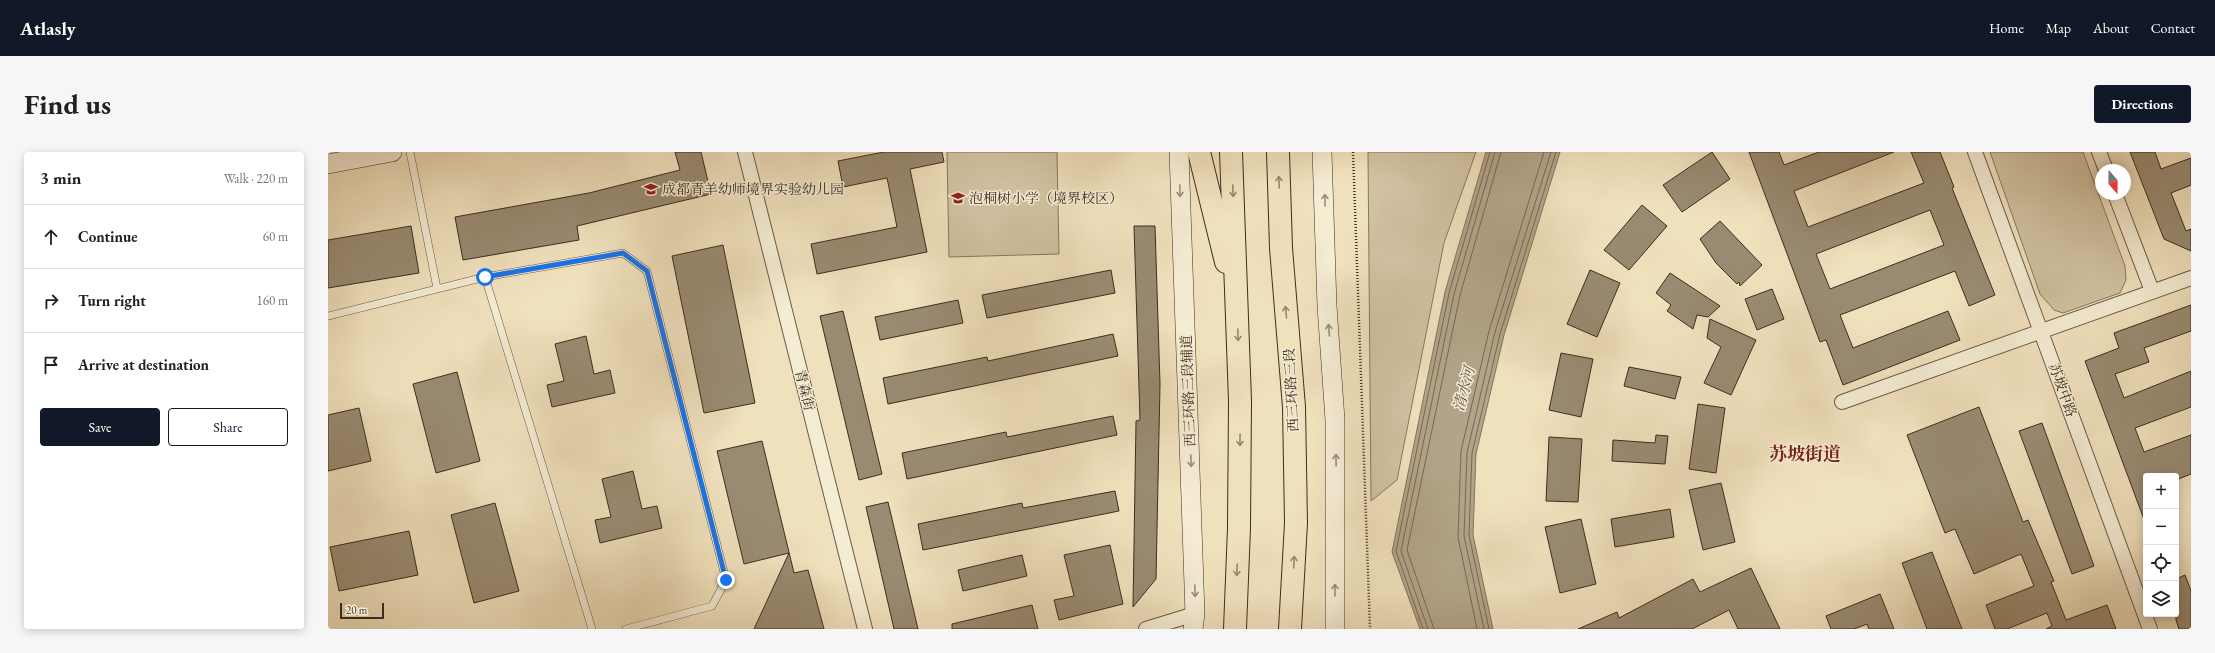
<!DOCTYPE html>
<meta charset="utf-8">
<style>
:root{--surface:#fff;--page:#f6f6f6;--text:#202124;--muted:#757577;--line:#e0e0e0;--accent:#111827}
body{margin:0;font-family:"EB Garamond","Noto Serif SC",serif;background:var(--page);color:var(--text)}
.controls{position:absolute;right:12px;bottom:12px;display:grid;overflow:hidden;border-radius:4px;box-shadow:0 2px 10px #0003}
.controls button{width:36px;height:36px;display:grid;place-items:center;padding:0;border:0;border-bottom:1px solid var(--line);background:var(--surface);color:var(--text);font:20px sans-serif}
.compass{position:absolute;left:1767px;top:12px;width:36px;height:36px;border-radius:50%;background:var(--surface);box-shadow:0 2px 10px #0003;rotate:160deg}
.scale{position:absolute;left:12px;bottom:10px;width:44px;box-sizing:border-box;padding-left:4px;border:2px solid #3b2d20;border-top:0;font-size:11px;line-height:14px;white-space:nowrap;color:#3b2d20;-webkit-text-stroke:3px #f5ecd4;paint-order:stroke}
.stop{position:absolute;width:12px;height:12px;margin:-9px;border:3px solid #1a73e8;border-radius:50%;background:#fff}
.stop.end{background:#1a73e8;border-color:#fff;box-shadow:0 1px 4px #0008}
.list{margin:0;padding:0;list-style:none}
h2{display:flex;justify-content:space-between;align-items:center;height:52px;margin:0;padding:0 16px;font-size:17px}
h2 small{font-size:13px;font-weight:400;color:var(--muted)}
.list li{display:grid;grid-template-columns:26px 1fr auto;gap:12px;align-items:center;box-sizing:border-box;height:64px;padding:0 16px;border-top:1px solid var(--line)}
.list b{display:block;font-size:15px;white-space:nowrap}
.list em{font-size:13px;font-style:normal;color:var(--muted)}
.actions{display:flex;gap:8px;padding:12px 16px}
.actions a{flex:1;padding:9px 0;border:1px solid var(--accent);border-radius:4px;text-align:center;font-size:14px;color:var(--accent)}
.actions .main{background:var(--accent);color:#fff}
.icon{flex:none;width:22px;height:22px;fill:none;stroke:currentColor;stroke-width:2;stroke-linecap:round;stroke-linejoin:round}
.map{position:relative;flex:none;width:1863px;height:477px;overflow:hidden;border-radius:4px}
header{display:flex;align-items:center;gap:24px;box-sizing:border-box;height:56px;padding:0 20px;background:var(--accent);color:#fff}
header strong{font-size:19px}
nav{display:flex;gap:22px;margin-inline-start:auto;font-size:14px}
.intro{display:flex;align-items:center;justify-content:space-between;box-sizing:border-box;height:96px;padding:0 24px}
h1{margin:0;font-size:28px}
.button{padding:10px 18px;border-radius:4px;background:var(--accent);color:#fff;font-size:14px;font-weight:700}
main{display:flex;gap:24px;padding:0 24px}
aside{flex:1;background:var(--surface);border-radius:4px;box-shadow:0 2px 10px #0003}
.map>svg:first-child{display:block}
.green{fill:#d1c2a2;stroke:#867861}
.water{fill:#b2a488;stroke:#82745e}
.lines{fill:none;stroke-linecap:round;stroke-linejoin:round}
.shore{stroke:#766854;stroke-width:1}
.building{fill:#998b72;stroke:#3b2d20;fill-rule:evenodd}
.service-casing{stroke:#685a47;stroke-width:8}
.minor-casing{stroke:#685a47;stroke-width:16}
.secondary-casing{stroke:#3b2d20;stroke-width:20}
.trunk-casing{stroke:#3b2d20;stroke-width:24}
.path{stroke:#3b2d20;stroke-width:2.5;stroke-dasharray:1 2;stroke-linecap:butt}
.service{stroke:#f5ecd4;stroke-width:7}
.minor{stroke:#f5ecd4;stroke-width:14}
.secondary{stroke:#f5ecd4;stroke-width:19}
.trunk{stroke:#f0e1bd;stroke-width:22}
.oneway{stroke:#96876e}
.oneway2{stroke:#988c7a}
.route{stroke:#1a73e8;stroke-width:5}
.labels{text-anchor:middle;stroke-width:3;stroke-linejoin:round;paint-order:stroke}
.poi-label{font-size:14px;fill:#3b2d20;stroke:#f5ecd4;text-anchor:start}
.street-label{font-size:14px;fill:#3b2d20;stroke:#f5ecd4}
.water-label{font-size:15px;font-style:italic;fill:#5f513f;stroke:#f5ecd4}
.district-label{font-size:18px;font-weight:bold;fill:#7a1f14;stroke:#f5ecd4}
</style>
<header>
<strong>Atlasly</strong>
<nav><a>Home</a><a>Map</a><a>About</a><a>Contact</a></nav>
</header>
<div class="intro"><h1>Find us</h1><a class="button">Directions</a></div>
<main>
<aside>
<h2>3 min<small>Walk · 220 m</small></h2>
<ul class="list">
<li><svg class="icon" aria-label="ahead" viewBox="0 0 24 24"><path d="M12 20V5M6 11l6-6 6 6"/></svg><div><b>Continue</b></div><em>60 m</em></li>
<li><svg class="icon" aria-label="right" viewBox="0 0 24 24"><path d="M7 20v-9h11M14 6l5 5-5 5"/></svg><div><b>Turn right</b></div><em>160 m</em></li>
<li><svg class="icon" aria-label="arrive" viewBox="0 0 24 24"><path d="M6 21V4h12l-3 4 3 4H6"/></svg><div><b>Arrive at destination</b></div></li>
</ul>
<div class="actions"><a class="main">Save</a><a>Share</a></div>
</aside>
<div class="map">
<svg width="1863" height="477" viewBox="0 0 1863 477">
<rect width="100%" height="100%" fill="#f0e1bd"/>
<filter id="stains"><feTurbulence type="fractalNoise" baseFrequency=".005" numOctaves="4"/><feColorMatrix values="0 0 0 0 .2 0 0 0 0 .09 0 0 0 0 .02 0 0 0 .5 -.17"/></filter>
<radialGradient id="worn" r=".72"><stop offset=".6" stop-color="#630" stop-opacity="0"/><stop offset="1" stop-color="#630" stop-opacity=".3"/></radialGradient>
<g class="green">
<polygon points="619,0 729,0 731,102 621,105"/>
<polygon points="1040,0 1148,0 1116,91 1069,328 1043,349"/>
<polygon points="1662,0 1755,0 1797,114 1798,128 1792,141 1735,161 1726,158 1712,142"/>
</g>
<polygon class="water" points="1158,0 1232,0 1176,183 1148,302 1145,383 1165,477 1092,477 1064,400 1117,140"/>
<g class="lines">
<g class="shore">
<polyline points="1095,477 1068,399 1121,141 1162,0"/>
<polyline points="1100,477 1073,399 1126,142 1167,0"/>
<polyline points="1106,477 1079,398 1132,143 1173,0"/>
<polyline points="1149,477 1130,385 1133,299 1161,179 1216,0"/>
<polyline points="1156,477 1136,384 1139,301 1167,180 1223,0"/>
<polyline points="1161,477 1141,383 1144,301 1172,182 1228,0"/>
</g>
</g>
<g class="building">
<polygon points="347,0 373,0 383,42 249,74 251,88 135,108 127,65 261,41 352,18"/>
<polygon points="556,0 614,0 616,10 582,17 599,100 489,122 483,92 569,75 559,26 515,35 510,9"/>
<polygon points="1384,0 1402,27 1354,60 1335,33"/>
<path d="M1421,0H1451L1456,13L1491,0H1566L1466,39L1480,75L1596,31L1583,0H1612L1626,35L1624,36L1667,143L1641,154L1627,119L1512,163L1525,196L1620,159L1632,188L1515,233L1498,188L1492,190ZM1602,58L1616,93L1502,137L1488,102Z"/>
<polygon points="1802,0 1827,0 1833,17 1863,6 1863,33 1843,41 1858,79 1863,77 1863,99 1836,87"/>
<polygon points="1314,53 1339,74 1301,118 1276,98"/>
<polygon points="1392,69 1434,113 1412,134 1411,130 1409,132 1388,111 1372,87"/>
<polygon points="83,74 91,121 0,136 0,88"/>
<polygon points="806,74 827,74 832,232 828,427 805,455 808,269 812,268"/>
<polygon points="395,93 427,251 376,261 344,104"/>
<polygon points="783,118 787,141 659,166 654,143"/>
<polygon points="1262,118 1292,131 1269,185 1239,172"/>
<polygon points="1342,121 1392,154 1380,165 1369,163 1365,177 1339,159 1343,153 1328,141"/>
<polygon points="1444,137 1456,167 1429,178 1417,147"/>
<polygon points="630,148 635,171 552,188 547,165"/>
<polygon points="1863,153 1863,179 1816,196 1821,210 1787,222 1796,246 1863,219 1863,255 1807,276 1816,300 1863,283 1863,322 1848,328 1848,324 1818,324 1817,370 1757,209 1791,196 1786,181"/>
<polygon points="515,159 554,322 531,328 492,164"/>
<polygon points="1382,167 1428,188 1403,243 1376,231 1393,195 1379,186"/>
<polygon points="785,182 790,204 560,252 555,226 659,205 660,209"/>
<polygon points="258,184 266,222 282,218 287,241 224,255 219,233 236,229 227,192"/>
<polygon points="1233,201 1265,207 1253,265 1221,258"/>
<polygon points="1301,215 1353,225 1347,247 1296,234"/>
<polygon points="129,220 152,309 108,321 85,232"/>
<polygon points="1370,252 1397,256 1388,321 1361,317"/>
<polygon points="1651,255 1695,370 1700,368 1726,429 1723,430 1738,468 1779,453 1788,477 1718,477 1724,474 1719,461 1679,477 1667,477 1658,453 1706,434 1693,402 1646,422 1627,377 1617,381 1579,283"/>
<polygon points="31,256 43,309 0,319 0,263"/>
<polygon points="785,264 789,283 579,327 574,301 678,280 679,285"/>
<polygon points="1714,271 1766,414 1744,422 1691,279"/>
<polygon points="1328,283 1340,284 1337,312 1284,309 1285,288 1327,291"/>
<polygon points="1221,285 1254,287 1250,350 1218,349"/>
<polygon points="434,289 466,421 480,418 496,477 426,477 461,401 416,412 389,299"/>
<polygon points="305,319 314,357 329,354 334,376 272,391 267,368 283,365 274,327"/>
<polygon points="1393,331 1407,390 1375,398 1361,338"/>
<polygon points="787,339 791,359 595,398 590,372 694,351 695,356"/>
<polygon points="560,350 590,477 566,477 538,355"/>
<polygon points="167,351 191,439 146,451 123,363"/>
<polygon points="1342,357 1346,385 1287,395 1283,367"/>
<polygon points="1253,367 1268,432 1232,441 1217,375"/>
<polygon points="81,379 90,423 11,439 2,395"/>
<polygon points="782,393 795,452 731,468 726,448 746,444 736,403"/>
<polygon points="1604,400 1634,477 1599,477 1574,411"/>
<polygon points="694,403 699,424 635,439 630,418"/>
<polygon points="1423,416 1452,477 1410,477 1401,458 1364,477 1250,477 1289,460 1291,466 1365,427 1372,440"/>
<polygon points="1857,423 1863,439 1863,477 1851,477 1848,468 1848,427"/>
<polygon points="1552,442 1566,477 1541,477 1539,472 1526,477 1503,477 1498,464"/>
<polygon points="704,453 710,477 624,477 624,472"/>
</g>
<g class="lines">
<defs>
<g id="service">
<polyline points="82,0 109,136"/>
<polyline points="157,125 264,477"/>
<polyline points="0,164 157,125 295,101 319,119 398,428 384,454 298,477"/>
</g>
<g id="minor">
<polyline points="417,0 537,477"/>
<polyline points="1647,0 1822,477"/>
<polyline points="1771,0 1778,18"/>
<polyline points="1787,42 1824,139"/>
<polyline points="1514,250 1863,126"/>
<polyline points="818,477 867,462"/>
</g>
<g id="secondary">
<polyline points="851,0 867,462 865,477"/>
<polyline points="994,0 999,154 1007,268 1007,477"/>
<polyline points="0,12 64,0"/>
</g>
<g id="trunk">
<polyline points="871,0 898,110"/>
<polyline points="903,0 912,249 911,376 907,477"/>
<polyline points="950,0 953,96 966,255 968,371 962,477"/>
</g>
</defs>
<use href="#service" class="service-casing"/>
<use href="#minor" class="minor-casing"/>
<use href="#secondary" class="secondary-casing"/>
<use href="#trunk" class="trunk-casing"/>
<polyline class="path" points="1025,0 1042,477"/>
<use href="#service" class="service"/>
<use href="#minor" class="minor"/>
<use href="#secondary" class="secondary"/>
<use href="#trunk" class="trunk"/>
</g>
<defs><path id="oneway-shaft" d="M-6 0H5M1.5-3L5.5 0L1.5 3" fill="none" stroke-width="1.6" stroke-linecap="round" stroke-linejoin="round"/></defs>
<g class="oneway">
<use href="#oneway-shaft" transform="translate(951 30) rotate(-92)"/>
<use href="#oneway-shaft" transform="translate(905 39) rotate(88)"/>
<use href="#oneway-shaft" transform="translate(958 160) rotate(-95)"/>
<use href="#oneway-shaft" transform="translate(910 183) rotate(88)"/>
<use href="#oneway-shaft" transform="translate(912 288) rotate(91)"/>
<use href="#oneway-shaft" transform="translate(966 410) rotate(-87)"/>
<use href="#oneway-shaft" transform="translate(909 418) rotate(92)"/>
</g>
<g class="oneway2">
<use href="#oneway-shaft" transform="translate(852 39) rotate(88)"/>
<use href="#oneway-shaft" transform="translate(997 48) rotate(-91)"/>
<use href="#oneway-shaft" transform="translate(1001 178) rotate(-94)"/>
<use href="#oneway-shaft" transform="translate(1008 308) rotate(-91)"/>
<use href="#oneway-shaft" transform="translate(863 309) rotate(88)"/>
<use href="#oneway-shaft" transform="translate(1007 438) rotate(-90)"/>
<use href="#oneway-shaft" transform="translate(867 439) rotate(89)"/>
</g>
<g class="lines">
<polyline class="route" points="157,125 295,101 319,119 398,428"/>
</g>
<defs>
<symbol id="school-bare" viewBox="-9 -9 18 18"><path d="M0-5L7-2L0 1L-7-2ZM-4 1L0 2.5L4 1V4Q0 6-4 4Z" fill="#8f2418" stroke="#f5ecd4" stroke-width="2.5" paint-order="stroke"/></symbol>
</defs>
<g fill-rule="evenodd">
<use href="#school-bare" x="313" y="27" width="20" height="20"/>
<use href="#school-bare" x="620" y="36" width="20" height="20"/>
</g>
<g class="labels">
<g class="poi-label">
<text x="334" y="42">成都青羊幼师境界实验幼儿园</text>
<text x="641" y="51">泡桐树小学（境界校区）</text>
</g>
<g class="street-label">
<text transform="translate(477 238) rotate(76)" y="5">青森街</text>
<text transform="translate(963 238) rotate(-93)" y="5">西三环路三段</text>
<text transform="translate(1735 238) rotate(70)" y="5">苏坡中路</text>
<text transform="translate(860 239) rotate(-92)" y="5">西三环路三段辅道</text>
</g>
<g class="water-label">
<text transform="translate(1136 237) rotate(-75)" y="5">清水河</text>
</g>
<g class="district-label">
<text x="1477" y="308">苏坡街道</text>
</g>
</g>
<rect width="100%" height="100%" filter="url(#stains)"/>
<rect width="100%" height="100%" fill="url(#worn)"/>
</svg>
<div class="controls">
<button>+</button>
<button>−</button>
<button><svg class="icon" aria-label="locate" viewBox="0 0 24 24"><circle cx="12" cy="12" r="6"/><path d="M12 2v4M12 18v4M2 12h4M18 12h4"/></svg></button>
<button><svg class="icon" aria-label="layers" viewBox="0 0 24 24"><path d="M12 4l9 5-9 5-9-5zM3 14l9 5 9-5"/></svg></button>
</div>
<svg class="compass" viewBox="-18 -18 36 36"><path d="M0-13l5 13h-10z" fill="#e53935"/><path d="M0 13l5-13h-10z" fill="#757577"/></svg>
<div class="scale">20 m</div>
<div class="stop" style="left:157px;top:125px"></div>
<div class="stop end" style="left:398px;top:428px"></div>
</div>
</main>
